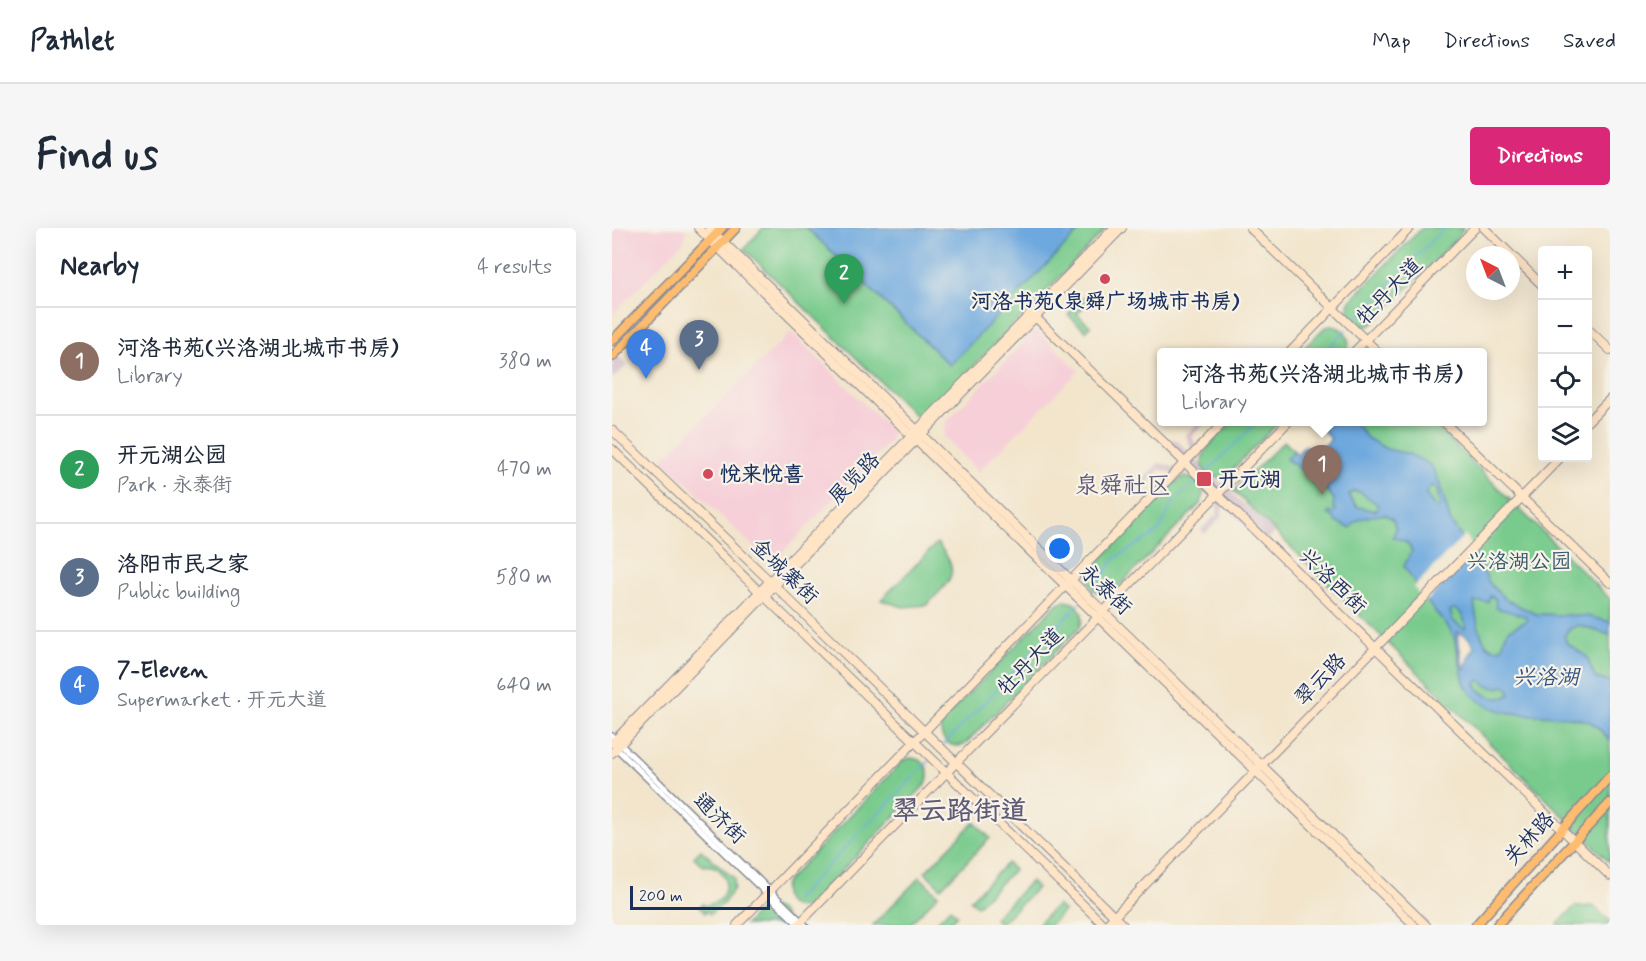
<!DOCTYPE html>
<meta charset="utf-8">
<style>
:root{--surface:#fff;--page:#f6f6f7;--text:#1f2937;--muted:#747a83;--line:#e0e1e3;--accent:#db2777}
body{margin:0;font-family:Mynerve,"LXGW WenKai TC",sans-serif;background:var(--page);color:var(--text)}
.controls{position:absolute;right:18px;top:18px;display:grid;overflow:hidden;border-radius:6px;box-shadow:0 6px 24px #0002}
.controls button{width:54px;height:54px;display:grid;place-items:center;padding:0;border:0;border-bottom:2px solid var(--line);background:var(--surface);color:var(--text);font:30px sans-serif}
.compass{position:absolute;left:854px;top:18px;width:54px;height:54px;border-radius:50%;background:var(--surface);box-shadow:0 6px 24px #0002;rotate:318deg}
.scale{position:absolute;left:18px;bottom:15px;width:140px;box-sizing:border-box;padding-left:6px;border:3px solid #1b2f5e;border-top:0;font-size:16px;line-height:21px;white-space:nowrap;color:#1b2f5e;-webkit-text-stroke:4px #f7f3e8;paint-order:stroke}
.you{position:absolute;left:448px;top:321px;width:21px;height:21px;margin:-15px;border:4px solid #fff;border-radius:50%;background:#1a73e8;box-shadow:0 0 0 9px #1a73e833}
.badge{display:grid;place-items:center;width:39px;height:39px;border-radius:50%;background:var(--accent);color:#fff;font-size:20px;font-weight:700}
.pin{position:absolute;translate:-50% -50px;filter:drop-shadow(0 2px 3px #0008)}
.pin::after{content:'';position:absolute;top:32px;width:21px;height:18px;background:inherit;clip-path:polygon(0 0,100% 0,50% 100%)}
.popup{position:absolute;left:545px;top:120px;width:330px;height:78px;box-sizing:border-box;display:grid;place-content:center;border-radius:6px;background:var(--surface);filter:drop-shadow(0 2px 4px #0005);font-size:20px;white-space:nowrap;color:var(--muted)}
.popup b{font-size:22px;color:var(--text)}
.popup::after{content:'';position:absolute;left:50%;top:100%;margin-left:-12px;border:12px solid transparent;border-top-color:var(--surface)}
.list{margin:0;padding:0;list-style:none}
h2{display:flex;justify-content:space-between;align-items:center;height:78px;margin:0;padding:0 24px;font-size:26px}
h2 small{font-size:20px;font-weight:400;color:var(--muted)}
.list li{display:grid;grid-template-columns:39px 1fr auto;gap:18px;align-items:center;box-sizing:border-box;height:108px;padding:0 24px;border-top:2px solid var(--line)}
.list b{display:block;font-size:22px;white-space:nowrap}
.list p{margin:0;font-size:20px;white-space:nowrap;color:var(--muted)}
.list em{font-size:20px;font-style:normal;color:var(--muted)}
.icon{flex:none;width:33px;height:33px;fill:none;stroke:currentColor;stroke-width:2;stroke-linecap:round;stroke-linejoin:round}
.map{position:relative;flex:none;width:998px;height:697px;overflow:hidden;border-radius:6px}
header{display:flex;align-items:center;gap:36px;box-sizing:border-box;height:84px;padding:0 30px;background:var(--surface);border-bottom:2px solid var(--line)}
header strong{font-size:28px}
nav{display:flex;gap:33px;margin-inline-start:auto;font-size:21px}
.intro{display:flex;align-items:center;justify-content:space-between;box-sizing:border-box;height:144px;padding:0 36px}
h1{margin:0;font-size:42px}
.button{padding:15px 27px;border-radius:6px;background:var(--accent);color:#fff;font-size:21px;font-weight:700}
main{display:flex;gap:36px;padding:0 36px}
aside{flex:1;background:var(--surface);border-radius:6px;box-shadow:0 6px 24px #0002}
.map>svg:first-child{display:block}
.built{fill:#f6cfd8}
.industrial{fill:#d1bdca}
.green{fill:#79cb8d;stroke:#4a7d76;stroke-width:1.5}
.water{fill:#6da8de;stroke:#446c9e;stroke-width:1.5;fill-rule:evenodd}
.pier{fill:#f2e5cc}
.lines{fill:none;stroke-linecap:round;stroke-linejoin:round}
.stream{stroke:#6da8de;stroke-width:1.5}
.street-casing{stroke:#868a95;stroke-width:8}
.secondary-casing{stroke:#868a95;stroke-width:10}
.primary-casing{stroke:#868a95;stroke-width:11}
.street{stroke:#fff;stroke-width:5}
.secondary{stroke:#ffe4c6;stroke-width:8}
.primary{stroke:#febc70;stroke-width:8}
.poi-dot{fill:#d1495b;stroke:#f7f3e8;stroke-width:2}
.labels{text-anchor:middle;stroke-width:4.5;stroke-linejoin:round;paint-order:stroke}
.street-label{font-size:21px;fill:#1b2f5e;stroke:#f7f3e8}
.poi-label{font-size:21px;font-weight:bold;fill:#1b2f5e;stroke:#f7f3e8;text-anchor:start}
.park-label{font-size:21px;fill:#32566a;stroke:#f7f3e8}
.water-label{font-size:22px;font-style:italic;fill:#345384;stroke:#f7f3e8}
.quarter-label{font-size:24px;fill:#5f5a76;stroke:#f7f3e8}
.district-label{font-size:27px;font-weight:bold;fill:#5f5a76;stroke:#f7f3e8}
</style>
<header>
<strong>Pathlet</strong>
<nav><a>Map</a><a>Directions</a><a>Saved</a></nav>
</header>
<div class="intro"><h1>Find us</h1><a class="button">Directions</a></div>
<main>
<aside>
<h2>Nearby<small>4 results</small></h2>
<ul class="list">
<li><span class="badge" style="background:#8d6e63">1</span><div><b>河洛书苑(兴洛湖北城市书房)</b><p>Library</p></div><em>380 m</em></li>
<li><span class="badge" style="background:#2e9e5b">2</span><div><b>开元湖公园</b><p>Park · 永泰街</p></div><em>470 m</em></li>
<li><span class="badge" style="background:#5c6f8a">3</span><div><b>洛阳市民之家</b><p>Public building</p></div><em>580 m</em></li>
<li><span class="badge" style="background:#3f7fe0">4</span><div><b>7-Eleven</b><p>Supermarket · 开元大道</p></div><em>640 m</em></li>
</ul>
</aside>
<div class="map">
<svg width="998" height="697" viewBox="0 0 998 697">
<rect width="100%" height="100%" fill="#f7f3e8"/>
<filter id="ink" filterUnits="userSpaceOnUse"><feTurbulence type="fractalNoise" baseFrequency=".0167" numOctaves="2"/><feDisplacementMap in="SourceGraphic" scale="12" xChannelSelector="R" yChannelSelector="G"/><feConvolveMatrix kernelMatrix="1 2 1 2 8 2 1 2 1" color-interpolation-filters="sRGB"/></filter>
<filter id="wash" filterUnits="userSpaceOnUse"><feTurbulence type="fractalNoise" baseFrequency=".008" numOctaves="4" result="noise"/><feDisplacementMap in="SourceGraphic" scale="24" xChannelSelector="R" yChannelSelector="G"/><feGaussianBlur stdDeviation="1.35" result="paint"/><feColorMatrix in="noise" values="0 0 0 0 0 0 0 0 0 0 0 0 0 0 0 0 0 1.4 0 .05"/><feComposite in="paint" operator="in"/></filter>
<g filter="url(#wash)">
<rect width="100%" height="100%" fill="#f2e5cc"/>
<g class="built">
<polygon points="0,0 72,0 74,4 72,13 0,87"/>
<polygon points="424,102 467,143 366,244 332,209 334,194"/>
<polygon points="179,104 280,203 278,213 161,334 154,331 50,231"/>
</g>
<g class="industrial">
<polygon points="0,121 16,137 0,151"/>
<polygon points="587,194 594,194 580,208 587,228 584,231 616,262 620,259 640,264 641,270 621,264 620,266 663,304 651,316 611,275 610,288 593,306 589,302 605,286 605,274 607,271 575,240 568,247 548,241 532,258 528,255 547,235 567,241 571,236 554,219 563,211 580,227 581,226 574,207"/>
</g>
<g class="green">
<polygon points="151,0 195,0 337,137 470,0 495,0 309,193 132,21"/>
<path d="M810,0H851L848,7L759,97C743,102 732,90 737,74Z"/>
<polygon points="474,68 478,72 465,86 478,98 474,103 456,87"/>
<path d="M718,98C733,99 741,111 734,124H688L712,100Z"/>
<path d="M621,194H667L614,248C607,250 601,250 596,246C576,230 610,205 621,194Z"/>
<polygon points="742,194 820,194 998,371 998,394 974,388 924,386 894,372 878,356 862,325 839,295 827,254 797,226 774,221 755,210"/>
<path d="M672,213L682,223L674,231L688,240L705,258L712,259L722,271L724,282L719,287L745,292L754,288L773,286L781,291L784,301L781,309C791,312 797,314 800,324L798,329L804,357L841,405L853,458L897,485L949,487L980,494L998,512V634L622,263Z"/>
<path d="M572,249C587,250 595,261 589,275L500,365C484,369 473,358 478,342L567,251Z"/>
<polygon points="820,257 825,261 828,278 825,281 813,266"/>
<polygon points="739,264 748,264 765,276 766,281 764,283 745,279 737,269"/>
<path d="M325,315C351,346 339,351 315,377L291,379L269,372Z"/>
<path d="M878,367L883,370L885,380L914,388L916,392L897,402L893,408L890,420C867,427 864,388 862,373L876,374Z"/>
<path d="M452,373C467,374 474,385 468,399L352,517C336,521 325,509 330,493L446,375Z"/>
<path d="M841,380C851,383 852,391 854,400L852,401L841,393L838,383Z"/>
<polygon points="966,397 998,407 998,454 983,450 975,429 955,415 952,408 957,401"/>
<path d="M867,452L897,460L898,467C886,474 868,469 864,455Z"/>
<path d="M298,530C313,531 320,542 314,556L195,679C179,683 168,671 173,655L292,532Z"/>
<polygon points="362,594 378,610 329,660 313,644"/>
<path d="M89,622L123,651L121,657L123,659L111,676L98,686L95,683L93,685L87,679L91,676L93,678C97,676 102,676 106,673C121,659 112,634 91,638L82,629Z"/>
<polygon points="395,635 402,642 365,678 358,672"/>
<polygon points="308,649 326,667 297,697 261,697"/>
<polygon points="419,653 425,660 388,696 382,690"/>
<polygon points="445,677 452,683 438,697 425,697"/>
<polygon points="964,677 966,679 981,678 998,693 998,697 947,697 946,696"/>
<path d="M155,679C166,679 173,685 174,697H133L149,680Z"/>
<polygon points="338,680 345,687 335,697 322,697"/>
</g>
<g class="water">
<polygon points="195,0 470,0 338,137"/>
<path d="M716,194H742L755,210L774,221L797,226L819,237L827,254L839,295L862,325L878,356L894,372L924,386L974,388L998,394V407L967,397L957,401L952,408L955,415L975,429L983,450L998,454V512C992,506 985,497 978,494C943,481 896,495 866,472C844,456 852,431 842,409C838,398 827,389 820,380C810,366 801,352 792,338L800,323L795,314L781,309L784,301L781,291L773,286C757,290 750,286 738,300L724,294L723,291L716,286L718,284L720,286L724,282L721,279L722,271L714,261L706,258L688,240L674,231L682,223L685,226L693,218L703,227L719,211L710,201ZM820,257L825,261L828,278L825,281L813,266ZM742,263L748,264L765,276L766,281L764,283L745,279L737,269V266ZM878,368L883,370L884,380L913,388L916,392L897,402L893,408L890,420C868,428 864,388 862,374H876ZM841,381C851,383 852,390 854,400L852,401L841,393L838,383ZM845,404L856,409L863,419L856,430L853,441L851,439ZM867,452C874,458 884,462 892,458L897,460L898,467C886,474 868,469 864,455Z"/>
</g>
<polygon class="pier" points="853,307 864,322 813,375 802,359"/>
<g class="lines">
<g class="stream">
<polyline points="740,95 832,0"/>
<polyline points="712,124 734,102"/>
<polyline points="592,247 645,194"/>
<polyline points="478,365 486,356 502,331 547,303 560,276 586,252"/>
<polyline points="330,518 468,375"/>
<polyline points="182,673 317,533"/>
<polyline points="158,697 166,689"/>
</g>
</g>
</g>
<g filter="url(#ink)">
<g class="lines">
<defs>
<g id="street">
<polyline points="0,508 193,697"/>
<polyline points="3,519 187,697"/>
</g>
<g id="secondary">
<polyline points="86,0 802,697"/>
<polyline points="97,0 814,697"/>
<polyline points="638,0 766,124"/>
<polyline points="872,0 930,57"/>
<polyline points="419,85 998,648"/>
<polyline points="975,100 998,122"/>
<polyline points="678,124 798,0"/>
<polyline points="742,124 863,0"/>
<polyline points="832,194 998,355"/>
<polyline points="975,194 998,171"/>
<polyline points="0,202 162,357 511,697"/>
<polyline points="0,221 492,697"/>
<polyline points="0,515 502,0"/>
<polyline points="0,525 510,0"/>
<polyline points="125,697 612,194"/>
<polyline points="186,697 676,194"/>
<polyline points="494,697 948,230"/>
</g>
<g id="primary">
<polyline points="0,113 110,0"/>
<polyline points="0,129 124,0"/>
<polyline points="864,697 998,548"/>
<polyline points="885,697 998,575"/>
</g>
</defs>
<use href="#street" class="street-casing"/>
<use href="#secondary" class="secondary-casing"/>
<use href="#primary" class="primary-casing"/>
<use href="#street" class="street"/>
<use href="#secondary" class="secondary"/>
<use href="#primary" class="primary"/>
</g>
</g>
<g class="poi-dot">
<circle cx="493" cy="51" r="6"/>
<circle cx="96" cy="246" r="6"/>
<rect x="584" y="243" width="16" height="16" rx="3"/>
</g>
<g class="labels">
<g class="street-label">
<text transform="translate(777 63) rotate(-46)" y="7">牡丹大道</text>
<text transform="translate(242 250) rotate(-46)" y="7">展览路</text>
<text transform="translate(173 343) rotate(44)" y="7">金城寨街</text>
<text transform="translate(721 353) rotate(44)" y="7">兴洛西街</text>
<text transform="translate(494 361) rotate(44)" y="7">永泰街</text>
<text transform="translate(418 433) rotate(-46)" y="7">牡丹大道</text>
<text transform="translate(708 451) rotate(-46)" y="7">翠云路</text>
<text transform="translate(108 590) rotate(44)" y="7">通济街</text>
<text transform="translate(917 610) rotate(-48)" y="7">关林路</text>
</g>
<g class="poi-label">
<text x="493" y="80" text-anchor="middle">河洛书苑(泉舜广场城市书房)</text>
<text x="108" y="253">悦来悦喜</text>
<text x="606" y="258">开元湖</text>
</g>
<g class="park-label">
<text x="907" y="340">兴洛湖公园</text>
</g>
<g class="water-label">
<text x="934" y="456">兴洛湖</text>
</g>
<g class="quarter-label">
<text x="511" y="265">泉舜社区</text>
</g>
<g class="district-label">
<text x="348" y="591">翠云路街道</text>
</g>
</g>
</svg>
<div class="controls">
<button>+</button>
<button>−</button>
<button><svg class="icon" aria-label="locate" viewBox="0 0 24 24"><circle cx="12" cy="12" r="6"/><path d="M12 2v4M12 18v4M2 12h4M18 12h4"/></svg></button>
<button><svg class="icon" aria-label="layers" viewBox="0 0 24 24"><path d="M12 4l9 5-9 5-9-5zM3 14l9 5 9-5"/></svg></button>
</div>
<svg class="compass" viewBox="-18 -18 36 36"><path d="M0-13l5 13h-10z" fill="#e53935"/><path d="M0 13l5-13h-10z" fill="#747a83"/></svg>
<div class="scale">200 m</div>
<div class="you"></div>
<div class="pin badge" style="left:710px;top:267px;background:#8d6e63">1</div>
<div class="popup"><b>河洛书苑(兴洛湖北城市书房)</b>Library</div>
<div class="pin badge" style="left:232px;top:76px;background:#2e9e5b">2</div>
<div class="pin badge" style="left:87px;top:142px;background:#5c6f8a">3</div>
<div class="pin badge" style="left:34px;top:151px;background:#3f7fe0">4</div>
</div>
</main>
